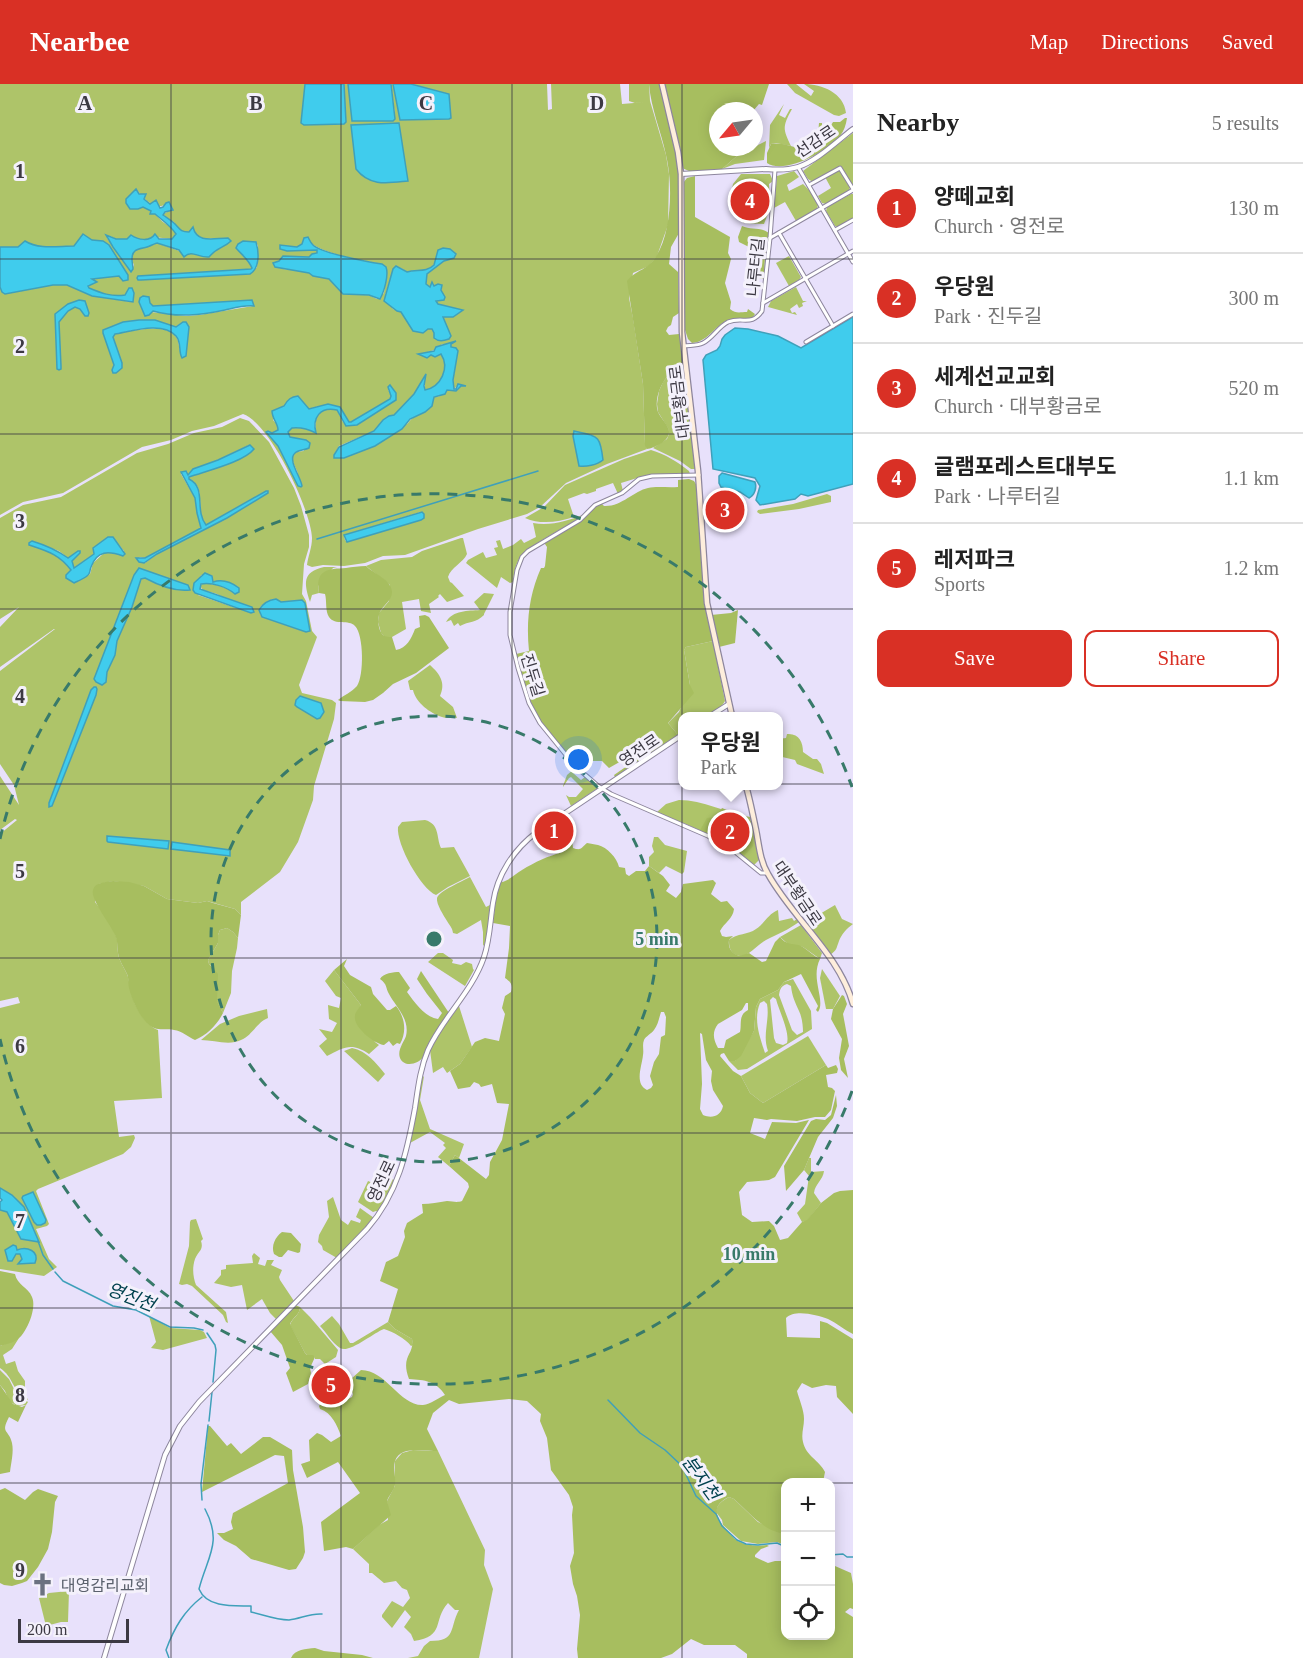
<!DOCTYPE html>
<meta charset="utf-8">
<style>
:root{--surface:#fff;--page:#f6f6f6;--text:#222;--muted:#767676;--line:#e0e0e0;--accent:#d93025}
body{margin:0;font-family:"Times New Roman","Noto Sans KR",serif;background:var(--page);color:var(--text)}
.controls{position:absolute;right:18px;bottom:18px;display:grid;overflow:hidden;border-radius:12px;box-shadow:0 3px 15px #0003}
.controls button{width:54px;height:54px;display:grid;place-items:center;padding:0;border:0;border-bottom:2px solid var(--line);background:var(--surface);color:var(--text);font:30px sans-serif}
.compass{position:absolute;left:709px;top:18px;width:54px;height:54px;border-radius:50%;background:var(--surface);box-shadow:0 3px 15px #0003;rotate:241deg}
.scale{position:absolute;left:18px;bottom:15px;width:111px;box-sizing:border-box;padding-left:6px;border:3px solid #3c3943;border-top:0;font-size:16px;line-height:21px;white-space:nowrap;color:#3c3943;-webkit-text-stroke:4px #f4f1fb;paint-order:stroke}
.you{position:absolute;left:579px;top:676px;width:21px;height:21px;margin:-15px;border:4px solid #fff;border-radius:50%;background:#1a73e8;box-shadow:0 0 0 9px #1a73e833}
.badge{display:grid;place-items:center;width:39px;height:39px;border-radius:50%;background:var(--accent);color:#fff;font-size:20px;font-weight:700}
.pin{position:absolute;translate:-50% -50%;border:3px solid #fff;box-shadow:0 2px 6px #0006}
.popup{position:absolute;left:678px;top:628px;width:105px;height:78px;box-sizing:border-box;display:grid;place-content:center;border-radius:12px;background:var(--surface);filter:drop-shadow(0 2px 4px #0005);font-size:20px;white-space:nowrap;color:var(--muted)}
.popup b{font-size:22px;color:var(--text)}
.popup::after{content:'';position:absolute;left:50%;top:100%;margin-left:-12px;border:12px solid transparent;border-top-color:var(--surface)}
.list{margin:0;padding:0;list-style:none}
h2{display:flex;justify-content:space-between;align-items:center;height:78px;margin:0;padding:0 24px;font-size:26px}
h2 small{font-size:20px;font-weight:400;color:var(--muted)}
.list li{display:grid;grid-template-columns:39px 1fr auto;gap:18px;align-items:center;box-sizing:border-box;height:90px;padding:0 24px;border-top:2px solid var(--line)}
.list b{display:block;font-size:22px;white-space:nowrap}
.list p{margin:0;font-size:20px;white-space:nowrap;color:var(--muted)}
.list em{font-size:20px;font-style:normal;color:var(--muted)}
.actions{display:flex;gap:12px;padding:18px 24px}
.actions a{flex:1;padding:14px 0;border:2px solid var(--accent);border-radius:12px;text-align:center;font-size:21px;color:var(--accent)}
.actions .main{background:var(--accent);color:#fff}
.icon{flex:none;width:33px;height:33px;fill:none;stroke:currentColor;stroke-width:2;stroke-linecap:round;stroke-linejoin:round}
.map{position:relative;flex:none;width:853px;height:1574px;overflow:hidden}
header{display:flex;align-items:center;gap:36px;box-sizing:border-box;height:84px;padding:0 30px;background:var(--accent);color:#fff}
header strong{font-size:28px}
nav{display:flex;gap:33px;margin-inline-start:auto;font-size:21px}
main{display:flex}
aside{flex:1;background:var(--surface)}
.map>svg:first-child{display:block}
.green{fill:#aec469;fill-rule:evenodd}
.forest{fill:#a7be5f;fill-rule:evenodd}
.water{fill:#40cced;stroke:#3fa0ba;stroke-width:1.5}
.lines{fill:none;stroke-linecap:round;stroke-linejoin:round}
.stream{stroke:#3fa0ba;stroke-width:1.5}
.minor-casing{stroke:#8d869d;stroke-width:5}
.tertiary-casing{stroke:#8d869d;stroke-width:6}
.secondary-casing{stroke:#8d869d;stroke-width:7}
.minor{stroke:#fff;stroke-width:3}
.tertiary{stroke:#fff;stroke-width:4}
.secondary{stroke:#feeedc;stroke-width:4.5}
.grid{fill:none;stroke:#3c3943;stroke-width:1.5;stroke-opacity:0.55}
.ring{fill:none;stroke:#387a6a;stroke-width:3;stroke-dasharray:10 8}
.labels{text-anchor:middle;stroke-width:6;stroke-linejoin:round;paint-order:stroke}
.street-label{font-size:16px;fill:#3c3943;stroke:#f4f1fb}
.worship-label{font-size:16px;fill:#5b616d;stroke:#f4f1fb;text-anchor:start}
.water-label{font-size:18px;font-style:italic;fill:#00414e;stroke:#f4f1fb}
.grid-label{font-size:20px;text-anchor:middle;font-weight:bold;fill:#3c3943;stroke:#f4f1fb;stroke-width:6;stroke-linejoin:round;paint-order:stroke}
.centre{fill:#387a6a;stroke:#f4f1fb;stroke-width:3}
.ring-label{font-size:18px;text-anchor:middle;font-weight:bold;fill:#387a6a;stroke:#f4f1fb;stroke-width:6;stroke-linejoin:round;paint-order:stroke}
</style>
<header>
<strong>Nearbee</strong>
<nav><a>Map</a><a>Directions</a><a>Saved</a></nav>
</header>
<main>
<div class="map">
<svg width="853" height="1574" viewBox="0 0 853 1574">
<rect width="100%" height="100%" fill="#e8e1fb"/>
<g class="green">
<path d="M0,0H305L301,39L304,41L344,40L346,38L344,0H348L352,37L395,31L391,0H393L400,36L449,35L451,34L449,10L411,0H547L548,26L552,25L551,0H620L622,20L646,18L635,19L629,17V0H649L650,17L666,71L669,90L668,141L657,172L649,182L633,189L629,214L633,234L643,300L645,360L647,365L607,380L566,399L540,423L527,430L478,445L405,471L383,472L365,479L344,482L323,481L312,483L307,481C308,472 312,464 312,454C311,426 270,339 243,330L214,342L192,347L171,356L142,363L63,409L23,418L0,431V203L2,208L5,210L53,201H68L92,212L132,218L134,209L129,204L125,212C111,213 101,209 89,204L88,202L91,195L119,192L98,156C89,156 83,160 74,162C60,164 37,165 25,157L18,163H0ZM136,105C145,116 156,129 169,118L173,125L163,130L168,136L174,138L177,144L182,148H189L200,155L228,154L209,173L193,169L188,170L157,159L147,163H139L133,168L132,176L134,181L131,188L107,154L110,152L116,155H147L153,153L172,155L176,150L172,144L163,138L152,127L126,115ZM243,157L256,158L258,162L257,183L250,190L138,196V192L251,185L252,184L250,178L242,171ZM311,159C324,170 364,177 382,180L386,183C387,192 385,199 384,209L377,215L369,211L343,210L329,195L313,192L309,189L294,186L283,185L273,179L279,177L283,172L309,173L317,169V166L280,161L297,163L302,160ZM443,164L450,165L456,170L444,177L427,190L426,201L430,203L433,199L434,202H441L442,210L435,217L438,220L463,226L453,233H442L443,235L434,249L432,245H428L405,232L401,228L393,225L385,212L390,195L401,184L407,188C413,186 417,187 423,187C434,186 438,173 443,164ZM149,213L150,219L153,222L252,216L253,222L199,231L186,232L151,228ZM123,238L165,239L170,242L176,243L181,239L186,238L179,267C182,233 134,247 115,250L113,253L116,289L112,286L114,281L103,246ZM443,260H451V264L458,267L453,296L454,305L459,300L456,307L446,306L440,312L434,313C426,334 417,327 408,339L375,362L334,371L339,362L374,347L389,332L394,331L414,310L425,293V306C441,303 450,284 441,270L431,271L425,269L434,266L436,263ZM388,305L396,316L357,341L351,342L343,338L337,326C320,322 313,333 316,348C308,344 301,343 292,344L288,348L290,353L297,355L304,367C286,368 293,377 297,387C299,392 298,398 298,402L278,362L267,348L268,347L272,349L278,346V341L273,336L284,322L298,312L309,325L319,322L342,326L349,338H351L390,315L391,312ZM574,348C598,351 600,352 603,376L579,382L573,352ZM421,428V436L347,458L345,456L344,451Z"/>
<path d="M787,0H796L811,12L814,7L804,0C822,0 844,9 846,29L839,32L834,31L795,9Z"/>
<path d="M784,20L779,31L785,34L790,25H792C782,43 783,45 791,62L776,59L771,60L769,64L770,41Z"/>
<polygon points="853,49 853,102 841,82 813,98 808,95 803,87"/>
<polygon points="766,57 764,76 735,80 722,85 738,71"/>
<polygon points="794,87 799,93 787,101 789,107 803,100 811,108 818,121 817,125 796,137 785,118 774,124 777,92"/>
<polygon points="837,87 841,87 850,103 849,107 826,120 822,119 818,112 831,104 825,93"/>
<polygon points="741,90 770,90 773,97 769,100 770,124 764,140 744,139 732,128 729,119 733,100"/>
<polygon points="851,110 853,110 853,134 838,143 835,142 826,127 827,123"/>
<polygon points="789,172 801,193 799,196 789,202 776,179"/>
<polygon points="796,203 803,217 807,217 802,219 803,222 799,224 797,220 790,225 792,229 795,228 797,231 768,223 771,217"/>
<polygon points="685,284 696,385 691,385 680,377 653,364 667,355 669,350 668,344 658,328 657,320 659,307 663,298 667,293"/>
<path d="M240,334L249,337L269,358L294,404L301,422L309,451V463L304,480L302,510L306,517L312,547L317,553L299,601L302,609L332,616L336,619L334,635L314,702L313,716L298,758L280,788L241,818V831L235,825L207,817L198,819L167,815L144,802L113,797L99,800L95,818C103,828 113,842 117,855C118,859 117,864 118,869C119,877 124,883 127,890C129,895 129,899 130,904C133,919 143,940 158,946L162,1014L114,1017L119,1053L134,1051L135,1054L131,1063L123,1070L38,1105L36,1107L49,1140L47,1142L36,1145L49,1175L57,1183L44,1192L0,1185V1126L7,1128L21,1155L39,1158L24,1123L12,1111L0,1104V924L20,919L18,913L0,917V750L17,736L15,735L0,746V692L19,721L14,701L0,680V587L55,545H54L0,583V543L19,523L0,535V434L23,421L61,413L137,369L168,360L194,349L222,343ZM249,361H251L226,381L189,393V395C208,404 194,426 206,441L266,407L268,409L227,434L157,470L145,479L139,473L145,474L201,444L197,429L195,414L181,390L186,389L188,391L193,385L218,376ZM108,453L113,454L124,467L123,472L111,468L104,469L93,479L90,490L77,498L69,489L71,486C61,473 46,465 32,457L59,467L68,474L80,469L72,477L74,484L94,470L93,464ZM139,484L160,501L145,494L141,495L132,523L117,557L115,571L107,588L106,598L104,570L134,491ZM201,491H212L213,498C223,498 231,498 239,504L236,510C227,503 215,500 203,499L200,502L203,506L217,510L251,529L198,511ZM276,515L281,518L302,516L305,519L310,547L306,548L262,533L260,530L261,522L270,516ZM91,606L78,657L52,722L50,723L49,719ZM107,752L168,757V764L108,758Z"/>
<path d="M651,366C665,370 678,378 689,387L690,390L647,391L621,399L623,407L618,410L613,399L596,405V407L587,410L584,409L568,415L574,433C558,438 541,441 525,434L544,423L565,401L624,375Z"/>
<polygon points="827,410 831,412 831,418 799,425 760,430 757,428 758,426 793,420"/>
<path d="M585,430C570,442 527,461 519,475C515,482 514,490 513,498L510,499L501,493L497,504L466,479L468,476L483,468L486,474L497,471L494,464L498,463L496,457L500,456L503,465L513,461L521,455L524,459L536,453L533,439C551,442 568,437 585,430Z"/>
<path d="M461,454H463L467,470C463,479 451,483 448,493L450,498L452,499L464,512L447,518L440,510L438,512L439,513L429,520L431,529L421,527L419,515L402,518L406,545L392,553H385L381,549L378,538L379,529L389,517L390,501L366,482L381,476L412,473L422,467Z"/>
<path d="M324,483H337L333,484L318,502L319,509L312,511L310,518C304,499 302,488 324,483Z"/>
<path d="M484,509L494,510L484,530V531C476,539 469,537 460,542L458,539L454,542L451,536L446,538C453,526 468,527 480,526L474,518Z"/>
<path d="M713,557L725,617C715,634 700,632 682,632V649L678,651L668,639L679,628L690,601L684,566L686,563Z"/>
<path d="M430,581C440,590 446,599 440,612L453,623L457,634C452,633 447,635 442,633C430,629 416,619 413,606H410L408,597Z"/>
<path d="M787,650C799,649 803,658 803,668L813,675H817L821,680L824,690L797,680L795,676L778,672V655L786,654Z"/>
<polygon points="575,684 573,689 581,696 585,693 598,704 571,722 566,711 569,713 576,713 583,705 571,693 569,694 563,703 563,702 567,691"/>
<path d="M679,716C703,716 726,729 750,733L759,776L754,781C723,753 694,744 657,728L666,720Z"/>
<path d="M425,736C440,740 436,753 441,764L454,763L470,792L448,803L436,811C421,805 396,760 398,743L402,738Z"/>
<polygon points="654,753 658,753 665,761 687,767 684,788 682,790 666,782 659,789 649,782 649,773 654,768 652,762"/>
<path d="M470,793L486,823L490,821L487,856L483,862V848L481,836L457,850L453,849C452,843 450,842 447,837C444,832 436,820 437,814C439,807 463,797 470,793Z"/>
<path d="M835,821L842,835L853,840C847,844 841,851 839,857C836,865 837,866 830,871L807,840L818,831Z"/>
<path d="M778,826L779,837L792,834L794,837L797,835L799,838C788,846 778,850 766,856C756,861 744,879 733,869C729,865 729,860 729,856C737,849 748,851 756,845C764,840 768,830 778,826Z"/>
<polygon points="801,841 822,869 820,875 803,863 788,860 780,853"/>
<polygon points="227,844 233,848 238,854 237,864 232,887 231,909 223,929 217,918 213,884 209,880 208,876 218,859 218,851 220,846"/>
<polygon points="438,869 443,869 453,876 452,879 461,881 466,878 472,880 473,885 474,886 465,902 428,878"/>
<polygon points="822,885 840,912 833,925 826,925 820,894"/>
<path d="M334,886L361,921L360,924L375,958L379,961L369,970C352,958 344,963 327,972L319,962L327,955L319,945L332,948L337,939L329,935L328,921L339,924L341,914L336,912L325,897Z"/>
<path d="M793,895L811,927L812,945L747,985L738,986L729,977H735L754,947L756,923L760,915L778,906L784,898ZM787,900L791,902C792,912 795,918 799,927C802,933 803,942 803,948L797,951L792,946L779,911C780,905 781,902 787,900ZM773,913L776,915C779,927 790,948 787,959L783,961L776,959L774,954L770,916ZM764,917L767,920C770,936 762,951 768,967L765,969C760,953 753,936 760,919Z"/>
<polygon points="459,922 472,963 460,980 447,989 443,983 433,989 430,966 443,944"/>
<path d="M267,925L268,934C257,938 252,952 241,956C229,962 214,956 201,956L220,940L239,932Z"/>
<polygon points="808,952 826,981 763,1019 750,1009 741,992"/>
<path d="M352,964C367,967 376,979 385,990L378,998L344,967Z"/>
<polygon points="424,992 420,1016 430,1045 464,1060 459,1074 455,1071 449,1082 438,1073 446,1064 443,1061 445,1059 430,1048 410,1059 421,995"/>
<path d="M809,1074H811V1088L824,1087C823,1096 815,1100 814,1109L821,1119L807,1137L802,1138L797,1129L805,1120L809,1092L804,1086Z"/>
<polygon points="384,1093 395,1096 378,1128 376,1127 373,1128 358,1118 368,1097 380,1102"/>
<polygon points="333,1113 341,1136 348,1141 351,1136 360,1139 361,1136 356,1133 360,1124 374,1134 337,1174 323,1166 322,1162 318,1158 319,1151 329,1133 327,1117"/>
<path d="M196,1135L203,1155L201,1157C204,1166 198,1167 195,1175C192,1184 193,1193 196,1201L226,1228L228,1239L226,1238L223,1231L192,1202L187,1200L182,1201L179,1200L189,1162L190,1138L191,1136Z"/>
<polygon points="254,1169 260,1174 258,1180 265,1182 267,1176 274,1176 271,1181 282,1186 279,1193 280,1196 294,1217 276,1235 270,1229 262,1215 247,1226 242,1201 231,1203 214,1199 221,1191 221,1186 226,1185 226,1181 253,1179 252,1172"/>
<path d="M300,1223L310,1233L338,1266L336,1273L325,1280L320,1275H315V1273L307,1271L305,1269L290,1241C292,1234 300,1231 300,1223Z"/>
<polygon points="149,1232 170,1244 200,1246 204,1248 207,1254 163,1266 151,1264 156,1258"/>
<path d="M332,1232L339,1240L350,1259H353L388,1238L395,1245L412,1255L413,1261L411,1262C405,1254 393,1248 384,1245C373,1249 349,1270 340,1264C332,1259 326,1248 320,1242Z"/>
<path d="M19,1254L12,1265L3,1271L6,1280L15,1277L18,1287L25,1297V1309L28,1316C12,1308 14,1293 0,1284V1262Z"/>
<polygon points="0,1286 9,1295 16,1309 28,1318 26,1321 17,1322 9,1317 5,1307 0,1301"/>
<path d="M413,1366L438,1367L485,1466L484,1481L493,1505L479,1574H408L418,1572L424,1562L430,1557C457,1557 449,1544 459,1526H455L448,1519C432,1537 446,1552 414,1557L411,1550L404,1543L411,1533L405,1526L392,1544L382,1533V1531L392,1517L403,1523L410,1514L407,1506L402,1504L396,1497L384,1499L372,1489H369V1480L353,1465L379,1441L388,1436L387,1417L395,1402V1377L402,1369Z"/>
<path d="M729,1413L734,1415L758,1438L785,1450V1461L777,1458L758,1460L741,1457L723,1441L722,1436L716,1428C716,1421 723,1416 729,1413Z"/>
<polygon points="69,1507 68,1538 61,1538 46,1542 39,1514 49,1509"/>
</g>
<g class="forest">
<path d="M649,0H660L676,65L679,87V149L671,163L669,180L678,188L679,229L673,233L671,241L668,243L666,247L669,251L679,250L681,252L685,284L684,288L680,292L667,293C660,301 654,317 658,328C661,335 670,342 669,349C668,358 654,364 647,365L645,362L643,300L627,197C637,185 646,187 655,174C672,150 673,100 666,71C661,47 651,25 649,0Z"/>
<polygon points="663,0 769,0 762,21 759,20 753,27 718,27 718,63 754,63 738,71 722,85 697,87 689,87 682,84 681,74"/>
<path d="M845,34H847C846,41 844,47 840,52C829,67 784,91 767,79V69L771,60C795,56 816,84 819,39H822V47L827,48L833,38H840Z"/>
<path d="M695,92V133L730,153L728,169L731,175L725,199L731,218L730,225C736,230 740,228 747,228L748,225L755,230C750,239 743,234 733,235C716,237 710,258 692,259L688,255L685,246L683,99L687,94Z"/>
<path d="M742,142C751,146 761,143 769,149L768,169L765,172L764,195L756,194L757,188H753L755,171L752,170L751,164L739,158L738,153Z"/>
<path d="M689,395L694,397L697,402L704,517L713,557L686,563L684,566L690,601L694,609L668,639L678,651L615,693L614,691L627,682L623,676L609,684L602,677H592L588,674L581,673L576,679C561,664 544,647 535,628C526,610 520,589 516,570L529,567C526,538 529,511 541,484H544L545,482L547,463L545,460H543L578,438L595,423L601,419L604,422C621,423 634,407 648,404C657,402 668,404 678,403V396Z"/>
<path d="M366,482C373,489 392,496 392,508C392,517 383,521 380,528C377,534 378,547 383,551C386,553 389,553 392,553L396,566C407,564 411,555 415,545L420,543L419,532L425,531L429,533L449,564L416,589L393,600L383,609L373,616L365,618L340,617L338,616C344,611 352,608 357,602C364,592 364,551 355,542C349,535 335,542 329,533C325,527 327,517 325,510L319,509C315,485 328,485 346,484C352,483 359,482 366,482Z"/>
<polygon points="738,526 735,559 719,563 711,531 731,529"/>
<path d="M722,724L734,729V733L731,737C732,746 743,753 751,748L753,762L744,772L725,758L700,746L707,734L716,733Z"/>
<path d="M567,752L572,756L573,764C581,767 581,764 587,759C591,760 594,760 598,761C607,763 617,774 619,783L625,784L626,790L629,792L636,787H645L649,782L663,792L670,801L666,807L676,814L681,808L683,800L713,796L716,799L711,810L721,818L727,817L734,825C733,835 724,839 720,847L722,852L726,853L733,852L729,856C728,864 731,869 739,872L749,869L762,878L766,877L775,858L780,853C788,863 794,858 803,863C809,867 814,872 820,875C810,895 826,916 818,928L816,926L818,922L801,890L784,898L778,906L760,915L756,923L754,947L741,972L735,977H729L724,969L721,970L720,972L733,987L741,992L750,1009L763,1019L826,981L828,984L836,981L838,985L837,989L826,991L828,1003L832,1004L835,1007L831,1026L825,1033H815L797,1037L771,1035L767,1036L754,1034L750,1049L765,1055L772,1038L796,1039L809,1036L775,1093L769,1096L747,1098L739,1108L742,1131L752,1138L769,1137L774,1142L780,1156L788,1154L802,1138L807,1136L821,1119L834,1109L840,1107L853,1106V1250C844,1246 837,1239 828,1235C817,1231 795,1225 786,1234L787,1253L820,1254V1237L827,1239L853,1255V1330L837,1313L836,1302L826,1301L812,1304L802,1299L797,1307C799,1315 804,1326 804,1335C804,1343 801,1350 803,1358C806,1372 819,1376 825,1388L823,1398H786L785,1450C763,1447 750,1429 734,1415L729,1413C707,1423 719,1438 731,1451C735,1455 733,1454 738,1457C747,1462 757,1462 767,1461L769,1462L761,1465L755,1471V1473L768,1479L775,1477H782L784,1474L782,1473L783,1466L785,1465L786,1552H830L831,1473L833,1475L835,1482L851,1489L853,1500V1525L850,1524L845,1528L853,1533V1574H747V1570L735,1561H704L691,1555L672,1570L661,1574H578L577,1565L580,1531L577,1512L573,1500L570,1482L574,1469L572,1431L573,1423L569,1411L551,1386L547,1354L540,1337L541,1330L527,1317L509,1315L459,1320L449,1316L433,1329L427,1345L438,1367C426,1367 400,1361 395,1377C393,1385 396,1393 395,1401C394,1407 389,1411 387,1417L391,1431L353,1465L346,1463L324,1467L321,1438L360,1409L338,1378L307,1394L301,1380L310,1377L309,1356L317,1349L322,1351L331,1358L341,1352C337,1341 332,1329 320,1325L319,1322L321,1319C320,1314 318,1312 313,1311L311,1303L312,1301C322,1303 320,1302 324,1310C331,1315 340,1311 348,1315L352,1313L353,1310L349,1300L351,1295L361,1286C386,1286 400,1322 423,1321C431,1320 438,1314 445,1311C436,1297 425,1296 409,1295C400,1271 415,1271 412,1255L395,1245L388,1238L398,1205L380,1197L386,1178L398,1172L405,1153L404,1147L407,1139L423,1129L422,1120C430,1120 439,1118 447,1117C453,1117 456,1119 462,1117L469,1103L468,1099L449,1082L455,1071L486,1095L489,1091L490,1078L502,1056L509,1020L497,1019L492,1000L481,1003L479,1000L474,998L470,1003L458,1005L450,987L460,980L475,958L485,954L499,957L505,930L502,924L505,912L511,908C513,901 511,898 505,894L509,864L510,842L493,839L496,814L501,798C509,797 515,790 522,786C535,778 548,772 563,768L564,766L563,756ZM746,919H748V926C738,931 742,940 740,948L726,956L724,964H718C713,955 712,948 718,940L742,926ZM661,928H664L666,933L665,951L661,953L659,970L654,978L650,992L653,1001L651,1004L647,1006C634,1000 642,982 643,971C644,966 642,961 644,956C646,952 651,950 654,946C658,941 659,934 661,928ZM700,949L702,950L706,976L712,987L711,997L713,1006L723,1022C721,1032 712,1035 703,1031L700,1025L702,1000Z"/>
<path d="M113,797L129,798L144,802L167,815L198,819L207,817L213,819L235,825L241,831L238,854L233,848L227,844L220,846L218,851V859L208,876L209,880L218,890L217,917L223,929C217,941 207,951 195,956C188,953 182,947 174,946C165,944 156,948 148,940C139,932 132,916 129,904C128,899 129,895 127,890C124,883 119,877 118,869C117,863 118,857 115,851C111,841 90,815 93,806C95,798 106,798 113,797Z"/>
<path d="M347,875L344,882L350,891L371,903L373,910L387,926H390L396,922C405,933 407,948 400,960L397,959L393,962L389,957L384,961C375,960 356,945 355,935C354,929 358,926 361,921L334,886Z"/>
<path d="M421,887L449,929C442,939 434,949 429,960C427,964 426,969 423,973C419,980 404,984 400,974C397,966 404,958 406,952C410,935 396,923 389,910C385,903 388,901 380,895C383,889 394,888 399,888L410,904L407,908C415,919 425,933 438,935L442,929L427,910L417,895Z"/>
<polygon points="842,911 844,912 847,920 843,930 849,962 844,975 848,994 841,986 839,974 842,955 831,935 833,925"/>
<polygon points="836,1011 837,1022 833,1034 818,1053 804,1086 786,1107 784,1082 811,1037 816,1035 825,1036 831,1031"/>
<path d="M282,1148L291,1149L301,1160L300,1168L298,1169L288,1166L282,1173H279L274,1170C271,1162 275,1153 282,1148Z"/>
<path d="M0,1187L15,1190C17,1201 28,1203 32,1213C37,1224 27,1248 18,1255C13,1259 6,1260 0,1262Z"/>
<path d="M295,1221L300,1223C300,1231 292,1234 290,1240L305,1269L307,1271H313L315,1273L310,1284L311,1289L308,1300L293,1308L286,1289L290,1284L282,1261L270,1247Z"/>
<path d="M0,1301L13,1320L22,1323L26,1321L18,1338L9,1333C0,1350 9,1345 12,1359C14,1368 11,1379 10,1388L0,1390Z"/>
<polygon points="208,1342 210,1342 227,1362 231,1359 241,1370 263,1353 270,1353 292,1366 293,1386 303,1443 305,1468 303,1474 296,1485 289,1486 251,1475 236,1462 224,1456 217,1449 224,1449 233,1445 231,1438 233,1429 288,1399 284,1372 275,1371 202,1408"/>
<polygon points="5,1404 25,1416 33,1408 38,1405 58,1412 55,1418 52,1448 48,1465 38,1483 27,1497 22,1499 12,1502 4,1501 0,1499 0,1406"/>
<path d="M315,1564L324,1567L362,1571L373,1574H291C295,1565 306,1565 315,1564Z"/>
</g>
<g class="water">
<polygon points="305,0 344,0 346,38 344,40 304,41 301,39"/>
<polygon points="348,0 391,0 395,35 393,37 352,37"/>
<polygon points="393,0 411,0 449,10 451,34 449,35 400,36"/>
<path d="M399,39L408,97C388,99 370,103 356,85L351,41Z"/>
<path d="M136,105L139,110H146L144,115L150,120L156,116L160,124L163,123L166,119L169,118L173,126L165,128L163,131C167,134 171,136 174,139C180,145 180,148 189,148L193,143C197,160 214,154 228,154L231,157C224,164 217,163 209,173C198,174 192,165 184,173L179,166L157,159C156,159 148,163 147,163C140,165 132,164 132,175C132,178 133,182 133,185L131,188L113,163L106,151L116,155H127L131,151C138,156 150,158 155,150L159,155H172L176,150C171,142 162,136 155,130H150L151,127L143,123L138,125H130L126,119V115Z"/>
<path d="M83,150L92,156L103,157L109,161L128,191V196L123,197L119,192L92,195L97,198L88,202L89,204C101,209 111,213 125,211L129,204H132L134,209L133,218L92,212L67,201H53L5,210L2,208L0,203V163H18L25,157C39,166 58,162 74,162Z"/>
<path d="M308,153C310,157 310,158 313,161C321,169 368,178 382,180L386,183C389,191 384,208 380,215L369,211L343,210L329,195L313,192L309,189L275,183L273,179L279,177L283,172L309,173L312,170L317,169V166L287,167L280,165V161L297,163L302,160L304,154Z"/>
<path d="M243,157L256,158C259,168 260,184 250,190L141,196H138L137,194L138,192L251,185L252,184C249,176 242,171 236,164L238,160Z"/>
<path d="M443,164L450,165L456,170L454,174L444,177L427,190L426,200L430,203L432,198L434,202L438,200L442,201L441,206L445,213L444,216L436,217L438,220L463,226L453,233H443L451,252L449,255C443,257 439,258 434,254V249L432,245H428L423,249L413,247L401,228L397,227L384,217L393,185L396,182L407,188C417,185 426,189 434,181L438,166Z"/>
<path d="M143,212L149,213L150,219L153,222L252,216L254,222C244,221 234,224 225,226C201,231 177,234 153,227L149,231L145,232L139,218L140,214Z"/>
<polygon points="79,216 85,217 89,229 88,232 85,232 80,225 75,223 68,227 59,238 61,282 61,285 59,286 57,285 55,230 68,220"/>
<polygon points="853,233 853,400 808,412 801,410 795,415 760,421 756,416 760,402 755,394 713,385 703,276 706,271 717,266 720,262 722,255 725,251 735,244 748,245 778,252 801,264"/>
<path d="M139,236H155L176,243L183,238H186L189,243L186,272L182,274C178,267 182,259 176,252C163,237 132,247 115,250L113,253L122,279V284L116,289H113L112,286L114,281L103,249V246L123,238Z"/>
<path d="M456,257L451,260V263L456,264L458,267L453,296L454,305H456L458,300L466,302H461L456,307L447,306L445,310L434,313L432,322L425,328L410,335L402,345L375,362L344,374H334V371L339,363L374,347L383,336L389,332L394,331L414,310L426,290L424,302L425,306C441,303 450,284 441,270L435,273L431,271L427,274L418,270L434,267L436,263Z"/>
<path d="M390,301L396,309V316L357,341L346,342L337,326C320,322 312,334 316,349C308,345 301,343 292,344L288,348L290,353L306,356L310,359L309,364C305,366 298,366 295,369C287,376 301,393 302,402L301,403L298,402L278,362L266,348L268,347L272,349L278,346C278,339 272,335 272,327L284,322C288,315 291,313 298,312L309,325L328,320L340,323L349,338H351L390,315L391,312L388,303Z"/>
<path d="M574,347C598,353 600,350 603,376C597,381 586,383 579,382L573,352Z"/>
<path d="M250,361L254,365C244,378 206,387 189,393V395C207,404 194,425 206,441L266,407H268V409L227,434L157,470L144,479L139,478L136,474H145L201,444L197,429L195,414L181,388L186,387L188,391L193,385L218,376Z"/>
<path d="M722,389L755,398C757,403 755,411 749,414L740,408L721,403L719,399V392Z"/>
<polygon points="422,428 424,430 424,434 421,436 347,458 344,451"/>
<path d="M108,453H113L125,470L123,472C109,467 97,466 91,483C89,488 91,489 87,492C83,495 78,497 74,499L66,494V491L71,486C59,470 47,467 29,461V459L32,457C45,461 57,466 68,474L78,467H80V469L72,477L74,484L94,470L93,464Z"/>
<path d="M139,484L188,501L190,506C175,508 158,501 145,494L141,495L132,523L117,557L115,571L107,588L106,598L102,601L96,598L94,595L134,491Z"/>
<path d="M205,489L212,492L213,498C222,495 231,498 239,504V508L235,510C227,503 212,498 201,500L200,505L252,523L254,528L251,529L195,509L193,506L194,499Z"/>
<path d="M276,515L281,518L302,516L305,519L310,547L306,548L262,533L259,526C263,519 268,516 276,515Z"/>
<polygon points="94,603 96,603 97,605 96,611 52,722 49,723 49,719 91,606"/>
<polygon points="300,612 321,619 324,628 320,634 317,635 297,623 295,621 296,616"/>
<polygon points="107,752 169,757 168,765 108,758 107,757"/>
<polygon points="172,758 230,766 230,772 171,765"/>
<polygon points="0,1104 12,1111 24,1123 39,1158 21,1155 7,1128 0,1126 0,1118 2,1116 0,1114"/>
<polygon points="33,1108 46,1136 45,1139 41,1141 37,1141 34,1138 22,1114 23,1112"/>
<path d="M13,1161L16,1162L17,1166C27,1162 40,1167 35,1179L18,1180L22,1175L20,1170H16L12,1177H8L5,1166Z"/>
</g>
<g class="lines">
<g class="stream">
<polyline points="317,455 538,387"/>
<polyline points="38,1157 43,1171 53,1185"/>
<polyline points="55,1188 63,1197 113,1222 136,1226 170,1243 194,1244 203,1246"/>
<polyline points="207,1249 215,1261 216,1266 213,1298"/>
<polyline points="608,1316 640,1349 665,1366 682,1382 696,1412 716,1430 722,1442 737,1456 746,1460 758,1461 777,1459 786,1463"/>
<polyline points="209,1337 212,1308"/>
<polyline points="202,1416 201,1400 208,1341"/>
<path d="M205,1425C223,1459 207,1473 199,1505C207,1524 233,1522 251,1522V1528C264,1531 276,1536 289,1536C300,1535 310,1529 322,1530"/>
<polyline points="830,1471 843,1470 847,1473 853,1473"/>
<path d="M169,1574L166,1566C174,1544 184,1527 202,1513"/>
</g>
<defs>
<g id="minor">
<polyline points="798,83 853,178"/>
<polyline points="809,101 840,84 853,105"/>
<polyline points="835,146 853,136"/>
<polyline points="779,149 833,242"/>
<polyline points="770,154 853,106"/>
<polyline points="763,219 853,167"/>
<polyline points="806,258 853,230"/>
<path d="M684,262C690,261 697,262 703,259C713,254 718,243 728,238C743,232 751,243 762,227L770,154L775,86"/>
<polyline points="699,391 652,392 639,395 622,409 595,421 580,436 528,467 522,473 517,486 510,528 510,551 518,584 529,619 540,639 575,682 598,702 611,710 708,752 734,767 761,789 767,789"/>
</g>
<g id="tertiary">
<path d="M681,90L766,85C776,86 788,86 798,83C817,77 837,57 853,45"/>
<polyline points="710,632 729,620"/>
<path d="M104,1574L165,1371L180,1342L199,1318L367,1145C398,1110 407,1068 415,1024C418,1004 420,985 428,966C443,933 472,908 484,873C490,855 490,838 493,819C497,791 514,765 537,748L682,651"/>
</g>
<g id="secondary">
<polyline points="662,0 678,68 681,90 682,248 698,387 707,519 732,632"/>
<path d="M746,702C750,716 753,731 756,746C759,761 760,777 768,790C793,835 839,870 853,920"/>
</g>
</defs>
<use href="#minor" class="minor-casing"/>
<use href="#tertiary" class="tertiary-casing"/>
<use href="#secondary" class="secondary-casing"/>
<use href="#minor" class="minor"/>
<use href="#tertiary" class="tertiary"/>
<use href="#secondary" class="secondary"/>
</g>
<path class="grid" d="M171,0V1574M341,0V1574M512,0V1574M682,0V1574M0,175H853M0,350H853M0,525H853M0,700H853M0,874H853M0,1049H853M0,1224H853M0,1399H786M830,1399H853"/>
<g class="ring">
<circle cx="434" cy="855" r="223"/>
<path d="M852 1007A445 445 0 0 1 0 955M0 755A445 445 0 0 1 852 703"/>
</g>
<defs>
<symbol id="church-bare" viewBox="-9 -9 18 18"><path d="M-1.2-6h2.4v3.5h3.3v2.4h-3.3V6h-2.4V-.1h-3.3v-2.4h3.3Z" fill="#6b7280" stroke="#f4f1fb" stroke-width="2.5" paint-order="stroke"/></symbol>
</defs>
<g fill-rule="evenodd">
<use href="#church-bare" x="26" y="1484" width="33" height="33"/>
</g>
<g class="labels">
<g class="street-label">
<text transform="translate(815 57) rotate(-34)" y="6">선감로</text>
<text transform="translate(755 183) rotate(-84)" y="6">나루터길</text>
<text transform="translate(679 318) rotate(-97)" y="6">대부황금로</text>
<text transform="translate(533 591) rotate(73)" y="6">진두길</text>
<text transform="translate(639 666) rotate(-34)" y="6">영전로</text>
<text transform="translate(798 809) rotate(56)" y="6">대부황금로</text>
<text transform="translate(381 1097) rotate(-65)" y="6">영전로</text>
</g>
<g class="worship-label">
<text x="61" y="1507">대영감리교회</text>
</g>
<g class="water-label">
<text transform="translate(131 1213) rotate(21)" y="6">영진천</text>
<text transform="translate(701 1394) rotate(54)" y="6">분지천</text>
</g>
</g>
<g class="grid-label">
<text x="85" y="26">A</text>
<text x="256" y="26">B</text>
<text x="426" y="26">C</text>
<text x="597" y="26">D</text>
<text x="20" y="94">1</text>
<text x="20" y="269">2</text>
<text x="20" y="444">3</text>
<text x="20" y="619">4</text>
<text x="20" y="794">5</text>
<text x="20" y="969">6</text>
<text x="20" y="1144">7</text>
<text x="20" y="1318">8</text>
<text x="20" y="1493">9</text>
</g>
<circle cx="434" cy="855" r="9" class="centre"/>
<g class="ring-label">
<text x="657" y="861">5 min</text>
<text x="749" y="1176">10 min</text>
</g>
</svg>
<div class="controls">
<button>+</button>
<button>−</button>
<button><svg class="icon" aria-label="locate" viewBox="0 0 24 24"><circle cx="12" cy="12" r="6"/><path d="M12 2v4M12 18v4M2 12h4M18 12h4"/></svg></button>
</div>
<svg class="compass" viewBox="-18 -18 36 36"><path d="M0-13l5 13h-10z" fill="#e53935"/><path d="M0 13l5-13h-10z" fill="#767676"/></svg>
<div class="scale">200 m</div>
<div class="you"></div>
<div class="pin badge" style="left:554px;top:747px">1</div>
<div class="pin badge" style="left:730px;top:748px">2</div>
<div class="popup"><b>우당원</b>Park</div>
<div class="pin badge" style="left:725px;top:426px">3</div>
<div class="pin badge" style="left:750px;top:117px">4</div>
<div class="pin badge" style="left:331px;top:1301px">5</div>
</div>
<aside>
<h2>Nearby<small>5 results</small></h2>
<ul class="list">
<li><span class="badge">1</span><div><b>양떼교회</b><p>Church · 영전로</p></div><em>130 m</em></li>
<li><span class="badge">2</span><div><b>우당원</b><p>Park · 진두길</p></div><em>300 m</em></li>
<li><span class="badge">3</span><div><b>세계선교교회</b><p>Church · 대부황금로</p></div><em>520 m</em></li>
<li><span class="badge">4</span><div><b>글램포레스트대부도</b><p>Park · 나루터길</p></div><em>1.1 km</em></li>
<li><span class="badge">5</span><div><b>레저파크</b><p>Sports</p></div><em>1.2 km</em></li>
</ul>
<div class="actions"><a class="main">Save</a><a>Share</a></div>
</aside>
</main>
